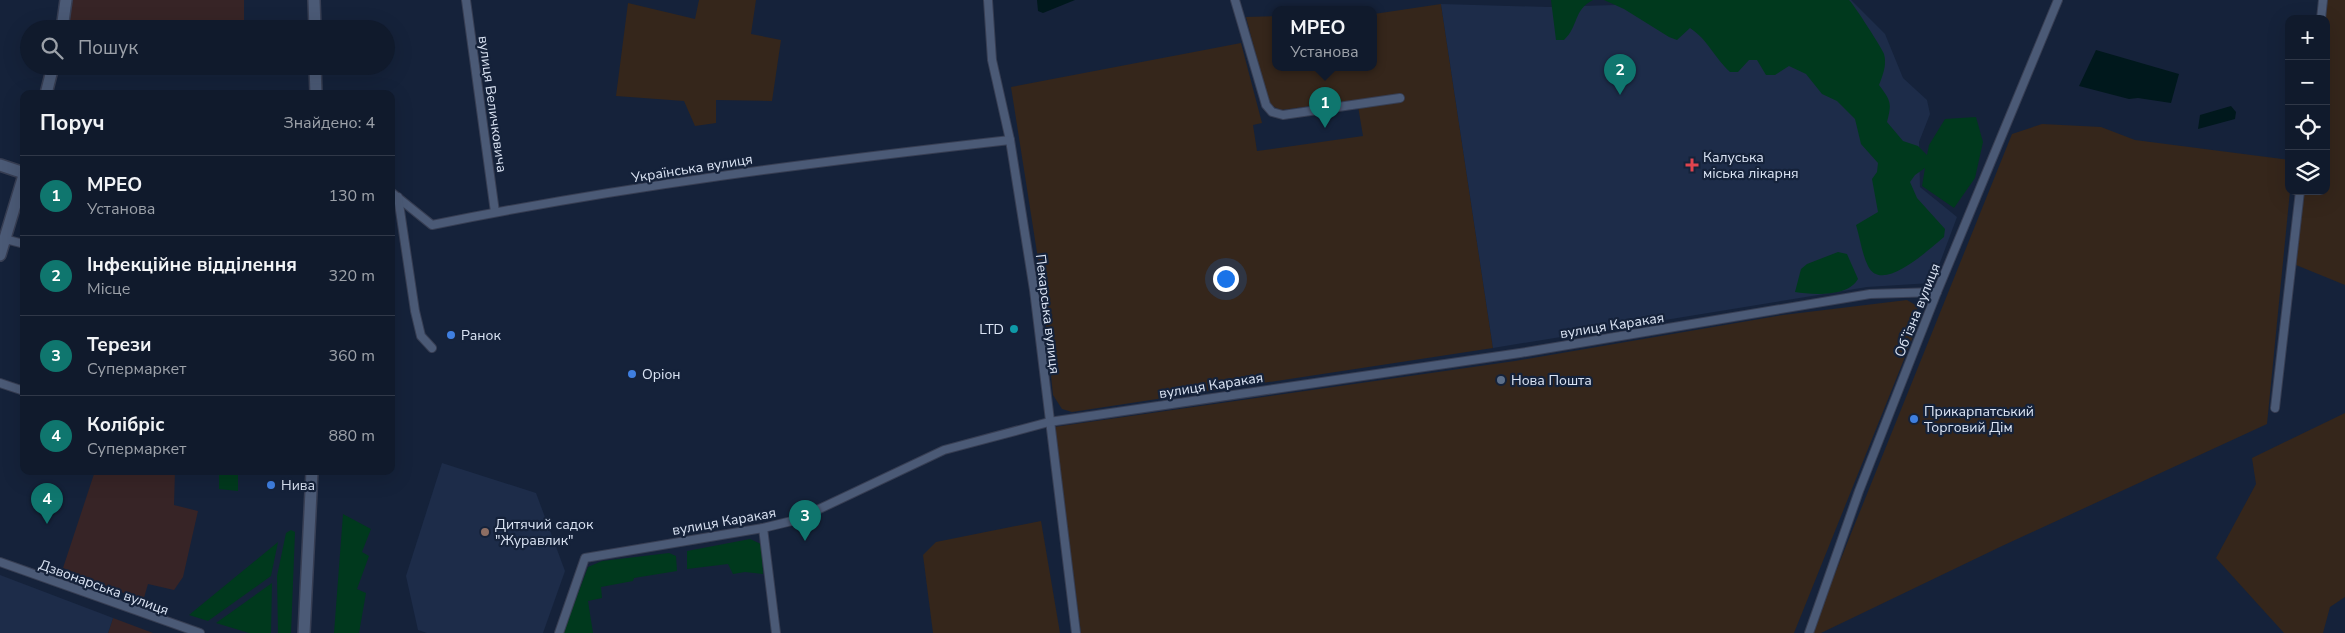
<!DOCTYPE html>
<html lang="uk">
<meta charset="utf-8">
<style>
:root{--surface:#101a2c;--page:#1e2738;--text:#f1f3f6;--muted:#9ca1a9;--line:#303848;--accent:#0f766e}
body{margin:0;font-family:"Nunito Sans",sans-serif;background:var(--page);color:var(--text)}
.controls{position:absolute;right:15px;top:15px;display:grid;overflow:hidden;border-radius:10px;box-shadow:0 5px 20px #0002}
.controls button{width:45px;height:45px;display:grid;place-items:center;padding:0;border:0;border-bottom:1px solid var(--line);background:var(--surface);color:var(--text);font:25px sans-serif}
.you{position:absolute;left:1225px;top:278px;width:18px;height:18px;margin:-12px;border:4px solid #fff;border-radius:50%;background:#1a73e8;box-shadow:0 0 0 8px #1a73e833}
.badge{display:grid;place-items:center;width:32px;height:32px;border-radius:50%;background:var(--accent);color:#fff;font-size:16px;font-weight:700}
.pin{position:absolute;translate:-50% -41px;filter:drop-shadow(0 1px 2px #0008)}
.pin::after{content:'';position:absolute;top:26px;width:18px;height:15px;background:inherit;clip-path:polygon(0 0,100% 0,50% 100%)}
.popup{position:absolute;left:1272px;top:6px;width:105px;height:65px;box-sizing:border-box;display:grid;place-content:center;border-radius:10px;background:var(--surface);filter:drop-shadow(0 1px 4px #0005);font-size:16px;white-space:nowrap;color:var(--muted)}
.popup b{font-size:19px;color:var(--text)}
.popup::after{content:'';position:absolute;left:50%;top:100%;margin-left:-10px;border:10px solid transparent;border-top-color:var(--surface)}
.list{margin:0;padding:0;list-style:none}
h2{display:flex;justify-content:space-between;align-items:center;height:65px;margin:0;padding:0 20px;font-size:21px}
h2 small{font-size:16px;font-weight:400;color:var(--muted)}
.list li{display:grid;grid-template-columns:32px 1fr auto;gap:15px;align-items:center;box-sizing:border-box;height:80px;padding:0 20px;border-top:1px solid var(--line)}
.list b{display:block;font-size:19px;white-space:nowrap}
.list p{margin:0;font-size:16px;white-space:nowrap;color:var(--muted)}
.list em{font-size:16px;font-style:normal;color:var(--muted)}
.icon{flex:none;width:28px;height:28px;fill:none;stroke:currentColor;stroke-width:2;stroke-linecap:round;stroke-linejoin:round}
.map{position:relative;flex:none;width:2345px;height:633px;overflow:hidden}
.search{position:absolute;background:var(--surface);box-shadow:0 5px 20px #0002;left:20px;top:20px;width:375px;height:55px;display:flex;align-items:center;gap:12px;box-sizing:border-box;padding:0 18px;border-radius:28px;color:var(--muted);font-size:19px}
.panel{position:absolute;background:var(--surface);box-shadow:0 5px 20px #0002;left:20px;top:90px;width:375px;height:385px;border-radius:10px}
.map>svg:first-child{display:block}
.commercial{fill:#372426}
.industrial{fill:#35261b}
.built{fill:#1d2c49}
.green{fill:#00391d}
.water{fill:#00181c}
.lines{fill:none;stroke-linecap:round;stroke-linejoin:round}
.street-casing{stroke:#373e53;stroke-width:10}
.secondary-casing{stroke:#373e53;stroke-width:14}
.street{stroke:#4b5a76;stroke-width:8}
.secondary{stroke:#4b5a76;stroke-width:11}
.health-dot{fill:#e0444e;stroke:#15223a;stroke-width:2}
.culture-dot{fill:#0f9aa8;stroke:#15223a;stroke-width:2}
.shop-dot{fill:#3f7fe0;stroke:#15223a;stroke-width:2}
.service-dot{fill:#5c6f8a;stroke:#15223a;stroke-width:2}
.education-dot{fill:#8d6e63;stroke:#15223a;stroke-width:2}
.labels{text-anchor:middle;stroke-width:4.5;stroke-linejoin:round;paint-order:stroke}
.street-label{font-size:14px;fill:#dbe4f4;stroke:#15223a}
.poi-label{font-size:14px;fill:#dbe4f4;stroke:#15223a;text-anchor:start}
</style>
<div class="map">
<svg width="2345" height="633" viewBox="0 0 2345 633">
<rect width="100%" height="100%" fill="#15223a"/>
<g class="commercial">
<polygon points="72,0 244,0 244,29 69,29"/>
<polygon points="95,471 175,471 174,505 198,511 183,577 174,590 148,584 143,601 63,568"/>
<polygon points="113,618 153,633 108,633"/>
</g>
<g class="industrial">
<polygon points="699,0 756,0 751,34 781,40 772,101 716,100 716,123 695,126 684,101 616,96 628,3 695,19"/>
<polygon points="2327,0 2345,0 2345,285 2296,265 2304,191 2326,191 2325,19"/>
<polygon points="1441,4 1493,348 1072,412 1062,409 1053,395 1041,278 1011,87 1241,43 1262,123 1253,125 1257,151 1363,136 1357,100 1281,110 1272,106 1268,101 1246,17 1276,16 1276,67 1374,67 1374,14"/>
<polygon points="2042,124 2101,127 2135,140 2289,160 2290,191 2267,424 2002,546 1821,633 1811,633 2012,134"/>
<polygon points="1907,300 1917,306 1919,322 1794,633 1081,633 1054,427 1515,361 1783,315"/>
<polygon points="2345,413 2345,597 2330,607 2323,633 2284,633 2216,558 2256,484 2252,458"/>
<polygon points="1041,521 1060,633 933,633 923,555 936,542"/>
</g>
<g class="built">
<polygon points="1620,0 1851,0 1885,34 1903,78 1927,100 1930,114 1919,142 1920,187 1957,217 1935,276 1931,283 1867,287 1493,348 1441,4 1548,7 1615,5"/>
<polygon points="442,463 536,493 565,571 543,633 427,633 418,630 406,576"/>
<polygon points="0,575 113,618 108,633 0,633"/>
</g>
<g class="green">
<path d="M1551,0H1593C1573,10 1579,26 1564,40H1556Z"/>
<path d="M1604,0H1849C1853,3 1883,50 1884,54C1887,64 1883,75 1879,85C1891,101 1892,103 1887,122L1903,141L1918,146L1927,155L1929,145L1945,119L1976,117L1983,142L1975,178L1954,208L1922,186L1925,168L1915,175L1910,182L1917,198L1945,229L1944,237C1930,248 1882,295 1868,266C1862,254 1860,238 1856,225L1878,212L1872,179L1877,172L1878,163L1861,144L1855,119L1837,101L1822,94L1806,74L1789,66L1775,75H1766L1757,60H1749L1738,72H1730C1713,56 1709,41 1690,28L1677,40L1669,37L1624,9Z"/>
<path d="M1838,252L1847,254L1858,279C1848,297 1813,295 1795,292L1801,269L1807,264Z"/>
<polygon points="219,471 238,471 238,491 219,489"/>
<polygon points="343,514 371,529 362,552 369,556 357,589 366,593 359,633 334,633"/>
<polygon points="291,530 295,532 291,633 278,633 277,576 286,533"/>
<polygon points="750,539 761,544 763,574 745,572 733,574 728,564 687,569 687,551"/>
<polygon points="278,542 271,576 208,621 189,615"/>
<polygon points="669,553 676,556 677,571 634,578 633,581 601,587 602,598 588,601 593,633 563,633 588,567 602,561"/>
<polygon points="272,583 271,633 249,633 216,623"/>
</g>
<g class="water">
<polygon points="1037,0 1075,0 1043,13 1038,11"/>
<polygon points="2096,50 2179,74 2171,103 2138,98 2129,99 2079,86"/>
<polygon points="2231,106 2236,112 2235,119 2198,129 2200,115"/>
</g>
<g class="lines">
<defs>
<g id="street">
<polyline points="466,0 495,212"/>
<polyline points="988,0 992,60 1010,140 1034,290 1076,633"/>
<polyline points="1235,0 1266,105 1272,112 1283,115 1400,98"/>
<polyline points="2321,19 2323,0"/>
<path d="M391,192L432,225C623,186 816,162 1010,140"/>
<polyline points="398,197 415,311 421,336 432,348"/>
<polyline points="5,239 24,244"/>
<polyline points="0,383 24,391"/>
<polyline points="2275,408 2300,191"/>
<polyline points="763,528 776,633"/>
<polyline points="0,562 200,633"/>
<polyline points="559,633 585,558 763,528 796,520 944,450 1049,422 1520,353 1870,294 1937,292"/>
<polyline points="1809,633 1859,491 1937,292 2058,0"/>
</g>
<g id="secondary">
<polyline points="314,0 315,29"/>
<polyline points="62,29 66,0"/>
<polyline points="315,66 316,94"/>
<polyline points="46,94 53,66"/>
<polyline points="0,165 24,173"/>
<polyline points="0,255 24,175"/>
<polyline points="304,633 312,471"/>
</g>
</defs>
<use href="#street" class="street-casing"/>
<use href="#secondary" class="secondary-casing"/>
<use href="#street" class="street"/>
<use href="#secondary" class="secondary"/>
</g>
<path class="health-dot" d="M1689.5 157.5h5v5h5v5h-5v5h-5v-5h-5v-5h5z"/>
<circle class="culture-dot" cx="1014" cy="329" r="5"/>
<g class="shop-dot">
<circle cx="451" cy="335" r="5"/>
<circle cx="632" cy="374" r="5"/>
<circle cx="1914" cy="419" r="5"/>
<circle cx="271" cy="485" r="5"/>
</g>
<circle class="service-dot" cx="1501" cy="380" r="5"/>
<circle class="education-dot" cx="485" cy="532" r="5"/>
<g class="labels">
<g class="street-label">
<text transform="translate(493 104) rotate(82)" y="5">вулиця Величковича</text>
<text transform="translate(692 168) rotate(-9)" y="5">Українська вулиця</text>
<text transform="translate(1917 310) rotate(-68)" y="5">Обʼїзна вулиця</text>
<text transform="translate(1048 314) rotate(83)" y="5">Пекарська вулиця</text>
<text transform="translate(1612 325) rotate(-9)" y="5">вулиця Каракая</text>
<text transform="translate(1211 385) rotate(-9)" y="5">вулиця Каракая</text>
<text transform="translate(724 521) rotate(-10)" y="5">вулиця Каракая</text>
<text transform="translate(104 587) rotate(20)" y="5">Дзвонарська вулиця</text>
</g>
<g class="poi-label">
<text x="1703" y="162">Калуська<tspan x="1703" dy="16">міська лікарня</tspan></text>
<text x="1004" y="334" text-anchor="end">LTD</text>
<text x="461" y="340">Ранок</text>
<text x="642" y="379">Оріон</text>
<text x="1511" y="385">Нова Пошта</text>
<text x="1924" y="416">Прикарпатський<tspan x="1924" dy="16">Торговий Дім</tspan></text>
<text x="281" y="490">Нива</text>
<text x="495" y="529">Дитячий садок<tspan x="495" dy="16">"Журавлик"</tspan></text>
</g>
</g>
</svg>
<div class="controls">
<button>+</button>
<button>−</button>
<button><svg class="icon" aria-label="locate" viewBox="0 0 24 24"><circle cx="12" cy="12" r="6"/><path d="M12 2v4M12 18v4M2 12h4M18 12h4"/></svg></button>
<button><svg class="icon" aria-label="layers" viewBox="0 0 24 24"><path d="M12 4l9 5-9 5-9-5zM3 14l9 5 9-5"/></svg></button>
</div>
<div class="you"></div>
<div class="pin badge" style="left:1325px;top:128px">1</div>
<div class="popup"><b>МРЕО</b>Установа</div>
<div class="pin badge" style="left:1620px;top:95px">2</div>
<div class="pin badge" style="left:805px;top:541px">3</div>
<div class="pin badge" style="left:47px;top:524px">4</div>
<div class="search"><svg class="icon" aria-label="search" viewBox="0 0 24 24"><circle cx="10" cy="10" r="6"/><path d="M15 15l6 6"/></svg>Пошук</div>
<section class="panel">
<h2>Поруч<small>Знайдено: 4</small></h2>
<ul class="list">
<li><span class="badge">1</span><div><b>МРЕО</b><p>Установа</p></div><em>130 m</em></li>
<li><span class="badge">2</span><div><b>Інфекційне відділення</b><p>Місце</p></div><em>320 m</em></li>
<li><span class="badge">3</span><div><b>Терези</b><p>Супермаркет</p></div><em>360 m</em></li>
<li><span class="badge">4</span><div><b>Колібріс</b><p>Супермаркет</p></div><em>880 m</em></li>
</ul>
</section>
</div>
